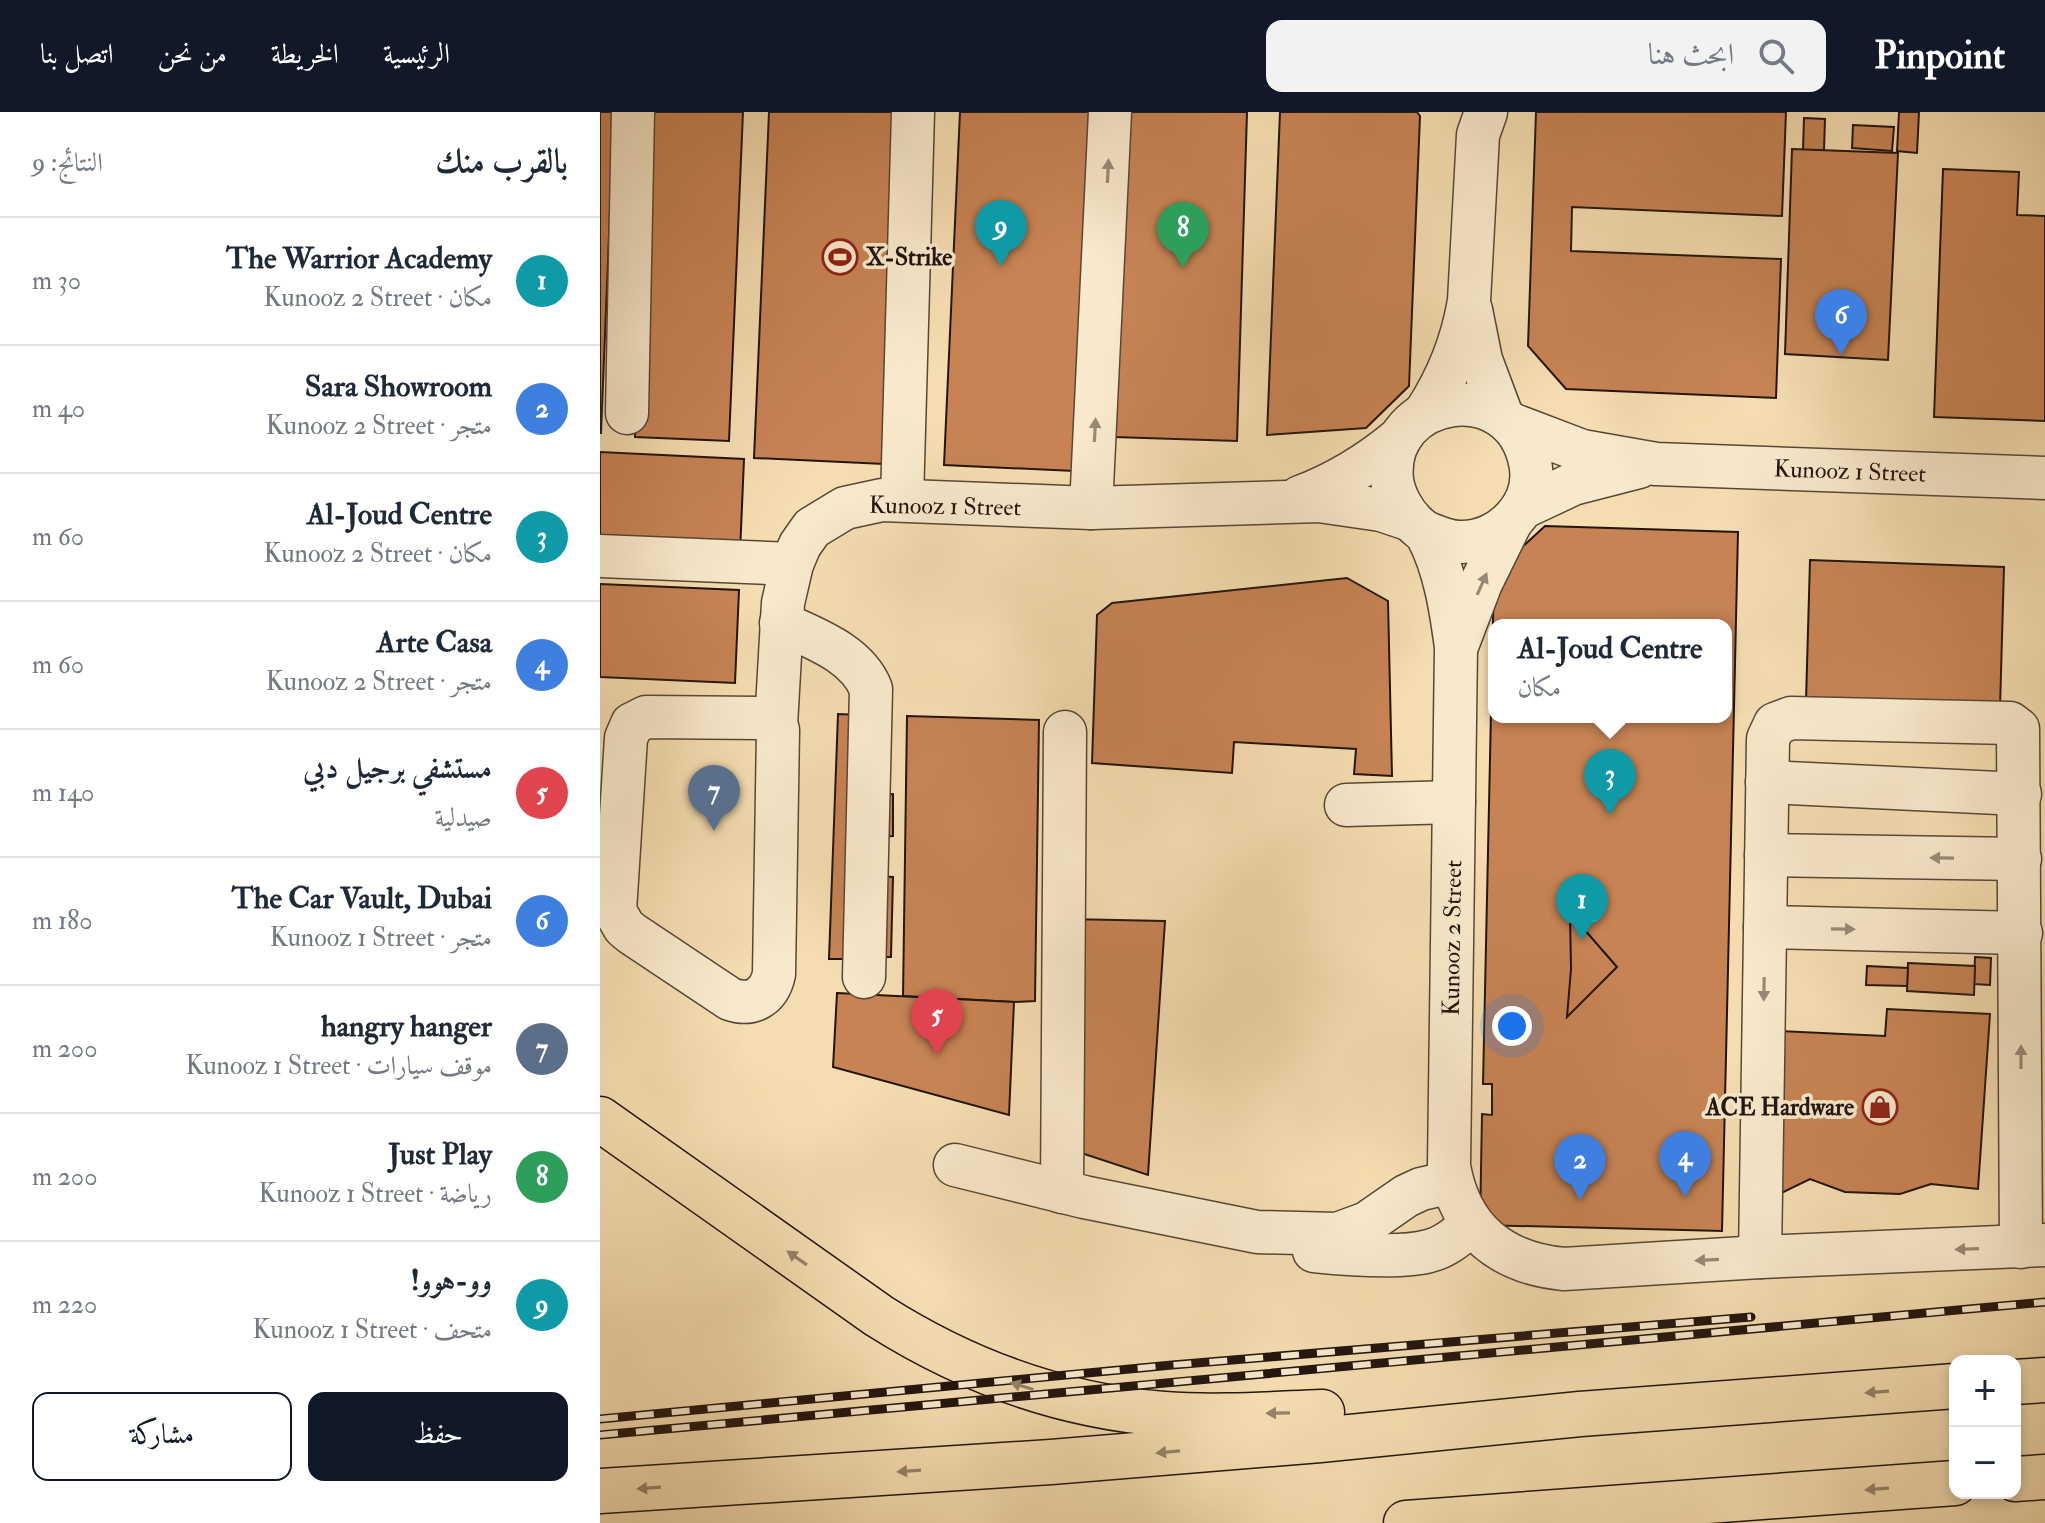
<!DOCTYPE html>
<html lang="ar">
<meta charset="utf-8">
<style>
:root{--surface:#fff;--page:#f2f2f3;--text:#1f2937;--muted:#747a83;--line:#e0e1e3;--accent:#111827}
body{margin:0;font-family:"IM FELL Double Pica",Amiri,serif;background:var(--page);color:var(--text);direction:rtl}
.controls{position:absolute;right:24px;bottom:24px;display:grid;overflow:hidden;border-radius:16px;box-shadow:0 4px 12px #0003}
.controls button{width:72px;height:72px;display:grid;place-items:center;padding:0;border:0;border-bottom:2px solid var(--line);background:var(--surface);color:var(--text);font:40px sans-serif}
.you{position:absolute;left:912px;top:914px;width:28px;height:28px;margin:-20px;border:6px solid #fff;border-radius:50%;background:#1a73e8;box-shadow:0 0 0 12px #1a73e833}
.badge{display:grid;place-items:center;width:52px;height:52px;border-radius:50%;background:var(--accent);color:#fff;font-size:26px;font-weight:700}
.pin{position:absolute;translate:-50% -66px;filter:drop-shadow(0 2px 4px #0008)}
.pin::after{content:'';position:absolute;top:42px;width:28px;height:24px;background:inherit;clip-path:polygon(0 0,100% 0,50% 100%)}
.popup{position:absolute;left:888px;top:507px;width:244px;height:104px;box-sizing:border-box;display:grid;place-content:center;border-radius:16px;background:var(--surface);filter:drop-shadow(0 2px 6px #0005);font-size:26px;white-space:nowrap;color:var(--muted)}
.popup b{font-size:30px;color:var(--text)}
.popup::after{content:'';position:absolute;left:50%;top:100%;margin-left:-16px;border:16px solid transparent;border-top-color:var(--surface)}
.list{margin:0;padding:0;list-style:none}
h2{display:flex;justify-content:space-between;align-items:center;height:104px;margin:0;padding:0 32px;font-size:34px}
h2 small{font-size:26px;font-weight:400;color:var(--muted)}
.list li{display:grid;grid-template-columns:52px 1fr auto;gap:24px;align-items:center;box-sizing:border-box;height:128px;padding:0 32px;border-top:2px solid var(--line)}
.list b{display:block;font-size:30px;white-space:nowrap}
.list p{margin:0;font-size:26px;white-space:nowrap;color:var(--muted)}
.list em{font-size:26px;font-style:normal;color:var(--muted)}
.actions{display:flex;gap:16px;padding:24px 32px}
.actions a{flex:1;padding:18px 0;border:2px solid var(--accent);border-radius:16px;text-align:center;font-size:28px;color:var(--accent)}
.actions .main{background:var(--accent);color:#fff}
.icon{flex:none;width:44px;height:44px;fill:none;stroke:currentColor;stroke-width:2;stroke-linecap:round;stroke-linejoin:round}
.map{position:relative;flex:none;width:1445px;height:1411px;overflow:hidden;direction:ltr}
header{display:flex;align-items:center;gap:48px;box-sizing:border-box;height:112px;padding:0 40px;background:var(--accent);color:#fff}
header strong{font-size:38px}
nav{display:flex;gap:44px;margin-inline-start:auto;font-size:28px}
.search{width:560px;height:72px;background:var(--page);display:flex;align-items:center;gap:20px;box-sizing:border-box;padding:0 28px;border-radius:16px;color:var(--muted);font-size:30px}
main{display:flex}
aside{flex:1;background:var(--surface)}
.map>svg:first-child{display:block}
.building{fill:#c78354;stroke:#22150e;stroke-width:2;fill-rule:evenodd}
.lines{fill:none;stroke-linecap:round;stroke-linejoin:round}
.minor-casing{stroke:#574737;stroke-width:45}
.highway-casing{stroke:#22150e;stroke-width:47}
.minor{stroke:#f8e9cc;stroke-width:42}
.highway{stroke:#f5ddb1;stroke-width:44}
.rail-casing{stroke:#22150e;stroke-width:9}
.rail{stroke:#f8e9cc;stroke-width:6;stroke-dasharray:18;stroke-linecap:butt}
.oneway{fill:#988a76}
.oneway2{fill:#968368}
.labels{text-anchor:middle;stroke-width:7;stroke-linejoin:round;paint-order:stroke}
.poi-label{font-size:24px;font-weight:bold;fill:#22150e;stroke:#f8e9cc;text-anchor:start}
.street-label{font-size:24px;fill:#22150e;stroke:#f8e9cc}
</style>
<header>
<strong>Pinpoint</strong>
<div class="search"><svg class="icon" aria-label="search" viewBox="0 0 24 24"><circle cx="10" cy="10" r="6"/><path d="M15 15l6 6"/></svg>ابحث هنا</div>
<nav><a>الرئيسية</a><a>الخريطة</a><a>من نحن</a><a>اتصل بنا</a></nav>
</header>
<main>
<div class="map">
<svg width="1445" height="1411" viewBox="0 0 1445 1411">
<rect width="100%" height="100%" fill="#f5ddb1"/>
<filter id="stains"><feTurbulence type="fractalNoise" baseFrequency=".0025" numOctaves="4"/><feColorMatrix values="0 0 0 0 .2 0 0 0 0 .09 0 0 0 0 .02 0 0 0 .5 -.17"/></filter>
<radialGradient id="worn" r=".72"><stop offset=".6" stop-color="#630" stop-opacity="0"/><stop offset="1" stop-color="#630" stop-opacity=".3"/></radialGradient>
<g class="building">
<polygon points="0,0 14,0 1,321 0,321"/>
<polygon points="49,0 143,0 129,329 35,325"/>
<polygon points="169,0 298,0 284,352 154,346"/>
<polygon points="360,0 489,0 474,359 344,353"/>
<polygon points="524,0 647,0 637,329 514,325"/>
<polygon points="680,0 817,0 820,4 809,274 766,316 667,323"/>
<polygon points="936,0 1186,0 1182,104 972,95 971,139 1181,147 1176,286 966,277 928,234"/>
<polygon points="1299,0 1319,0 1317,41 1297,39"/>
<polygon points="1204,6 1225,7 1224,38 1203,38"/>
<polygon points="1253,13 1294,15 1292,39 1252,36"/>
<polygon points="1192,37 1298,41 1288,248 1185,242"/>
<polygon points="1343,57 1419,60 1417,103 1445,104 1445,309 1334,305"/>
<polygon points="0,340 144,347 140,441 0,434"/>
<path d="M945,414L1138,420L1122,1119L880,1113L882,1002L892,1003V972H883L894,461ZM894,513H1126V605H894Z"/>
<polygon points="1210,448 1404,455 1400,596 1206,589"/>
<polygon points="747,466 788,489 792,664 754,662 756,637 634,630 632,661 492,651 497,503 512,491"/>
<polygon points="0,472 139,478 135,571 0,565"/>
<polygon points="238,602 258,603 249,847 229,847"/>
<polygon points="307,604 439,608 435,889 414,890 303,884"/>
<polygon points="293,682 293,724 277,725 277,683"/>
<polygon points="274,764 293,765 291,845 272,845"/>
<polygon points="970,801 1017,855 967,905 971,857"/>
<polygon points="467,807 565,809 548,1063 466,1036"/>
<polygon points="1375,845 1391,846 1390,873 1374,872"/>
<polygon points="1308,851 1375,854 1374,883 1307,879"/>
<polygon points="1267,854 1308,856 1307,874 1266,873"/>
<polygon points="237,881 414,890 409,1003 233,955"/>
<polygon points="1287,897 1390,902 1378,1077 1331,1072 1300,1082 1245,1080 1210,1067 1173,1085 1180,919 1285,924"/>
</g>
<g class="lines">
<defs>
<g id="minor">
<polyline points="871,198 881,248 902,304"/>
<polyline points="27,301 33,0"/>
<path d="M825,301C848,266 862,231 869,189L878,23L886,0"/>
<polyline points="911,312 982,339 1056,352 1445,366"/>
<path d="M700,385C738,371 770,351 801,325"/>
<polyline points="302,388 313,0"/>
<polyline points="491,396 510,0"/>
<polyline points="922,396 973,372 1039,355"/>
<path d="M825,420C837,425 847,430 860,430C902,431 939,392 930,350C912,261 783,282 792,368C794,383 803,400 814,411C818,415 823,418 827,423C845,457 851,498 856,535L849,1054C860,1118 901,1151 964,1157L1160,1145L1445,1133"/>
<polyline points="0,444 192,452"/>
<path d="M181,511C213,526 257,541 271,577L264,865"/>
<polyline points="857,534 881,471 911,410"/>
<path d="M46,605L161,606L171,609L178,618L174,862C169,885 152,895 130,887L31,821L24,815L15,799L26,626L32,612Z"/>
<polyline points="176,613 183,491 192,452 200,433 212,416 245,396 282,388 491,396 719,389 781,398 811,408"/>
<polyline points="1167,670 1420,682"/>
<polyline points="746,693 854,690"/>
<polyline points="1166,743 1420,747"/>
<polyline points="1165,815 1421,821"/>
<polyline points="355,1053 484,1085 657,1120 737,1122 767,1111 806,1084 821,1077 852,1070"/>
<polyline points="462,1080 465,620"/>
<path d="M714,1139C744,1142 801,1147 829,1139C846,1135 859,1123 872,1112"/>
<polyline points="1160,1145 1168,627 1175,612 1191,606 1410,611 1418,617 1421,1135"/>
</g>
<g id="highway">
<path d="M0,1007L279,1204C366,1259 460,1294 564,1302C616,1306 670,1302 722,1300"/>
<polyline points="1415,1270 1445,1268"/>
<polyline points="1415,1367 1445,1365"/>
<polyline points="0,1379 451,1350 720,1328 980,1302 1355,1274"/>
<polyline points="806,1411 1355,1371"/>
</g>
</defs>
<use href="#minor" class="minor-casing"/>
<use href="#highway" class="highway-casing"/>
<use href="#minor" class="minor"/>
<use href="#highway" class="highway"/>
<defs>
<g id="rail">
<polyline points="0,1307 572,1253 1151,1205"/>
<polyline points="0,1323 1445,1190"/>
</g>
</defs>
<use href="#rail" class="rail-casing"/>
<use href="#rail" class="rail"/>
</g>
<defs><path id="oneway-solid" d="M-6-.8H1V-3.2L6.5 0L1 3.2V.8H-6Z" transform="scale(2)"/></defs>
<g class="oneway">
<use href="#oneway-solid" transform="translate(508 59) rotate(-87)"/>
<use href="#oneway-solid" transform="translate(495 318) rotate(-87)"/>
<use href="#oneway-solid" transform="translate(882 472) rotate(-66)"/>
<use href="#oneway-solid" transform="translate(1342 746) rotate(-179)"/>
<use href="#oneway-solid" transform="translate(1243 817) rotate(1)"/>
<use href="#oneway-solid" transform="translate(1164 877) rotate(91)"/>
<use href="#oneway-solid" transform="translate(1421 945) rotate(-90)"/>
<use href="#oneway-solid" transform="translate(1367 1137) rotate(178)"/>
<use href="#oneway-solid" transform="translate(1107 1148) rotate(177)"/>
</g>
<g class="oneway2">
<use href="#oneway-solid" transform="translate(197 1146) rotate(-145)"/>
<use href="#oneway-solid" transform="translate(422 1274) rotate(-163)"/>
<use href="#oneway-solid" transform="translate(1277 1280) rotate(176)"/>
<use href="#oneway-solid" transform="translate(678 1301) rotate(179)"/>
<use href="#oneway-solid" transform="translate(568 1340) rotate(175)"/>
<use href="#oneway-solid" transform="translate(309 1359) rotate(176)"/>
<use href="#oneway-solid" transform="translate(49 1376) rotate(176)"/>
<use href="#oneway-solid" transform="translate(1277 1377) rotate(176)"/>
</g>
<defs>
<symbol id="stadium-ring" viewBox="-11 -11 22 22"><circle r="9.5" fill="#f8e9cc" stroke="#8f2418" stroke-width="1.5"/><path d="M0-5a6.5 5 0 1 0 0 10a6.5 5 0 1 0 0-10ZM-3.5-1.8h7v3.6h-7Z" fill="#8f2418"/></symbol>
<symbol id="shop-ring" viewBox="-11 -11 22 22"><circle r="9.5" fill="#f8e9cc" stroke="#8f2418" stroke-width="1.5"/><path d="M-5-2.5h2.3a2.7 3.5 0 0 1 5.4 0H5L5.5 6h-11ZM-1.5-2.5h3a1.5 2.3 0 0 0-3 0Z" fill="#8f2418"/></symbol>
</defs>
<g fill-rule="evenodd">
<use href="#stadium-ring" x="220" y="125" width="40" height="40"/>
<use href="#shop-ring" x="1260" y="975" width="40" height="40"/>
</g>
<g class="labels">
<g class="poi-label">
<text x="266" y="153">X-Strike</text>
<text x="1254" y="1003" text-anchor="end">ACE Hardware</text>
</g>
<g class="street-label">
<text transform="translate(1250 359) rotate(2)" y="8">Kunooz 1 Street</text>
<text transform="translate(345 394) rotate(1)" y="8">Kunooz 1 Street</text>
<text transform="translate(852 826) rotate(-89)" y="8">Kunooz 2 Street</text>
</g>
</g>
<rect width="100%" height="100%" filter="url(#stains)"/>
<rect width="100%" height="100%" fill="url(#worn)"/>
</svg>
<div class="controls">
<button>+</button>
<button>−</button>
</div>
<div class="you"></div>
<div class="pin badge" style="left:982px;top:828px;background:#0f9aa8">1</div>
<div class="pin badge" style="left:980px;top:1088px;background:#3f7fe0">2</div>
<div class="pin badge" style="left:1010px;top:703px;background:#0f9aa8">3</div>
<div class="popup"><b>Al-Joud Centre</b>مكان</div>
<div class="pin badge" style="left:1085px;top:1085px;background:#3f7fe0">4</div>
<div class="pin badge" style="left:337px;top:943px;background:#e0444e">5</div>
<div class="pin badge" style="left:1241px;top:243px;background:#3f7fe0">6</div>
<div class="pin badge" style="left:114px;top:719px;background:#5c6f8a">7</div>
<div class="pin badge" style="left:583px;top:156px;background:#2e9e5b">8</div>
<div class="pin badge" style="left:401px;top:154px;background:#0f9aa8">9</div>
</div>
<aside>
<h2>بالقرب منك<small>النتائج: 9</small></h2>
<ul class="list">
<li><span class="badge" style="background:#0f9aa8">1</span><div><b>The Warrior Academy</b><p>مكان · Kunooz 2 Street</p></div><em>30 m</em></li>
<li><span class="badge" style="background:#3f7fe0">2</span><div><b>Sara Showroom</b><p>متجر · Kunooz 2 Street</p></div><em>40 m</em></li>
<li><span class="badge" style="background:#0f9aa8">3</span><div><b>Al-Joud Centre</b><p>مكان · Kunooz 2 Street</p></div><em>60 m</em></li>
<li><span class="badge" style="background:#3f7fe0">4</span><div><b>Arte Casa</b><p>متجر · Kunooz 2 Street</p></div><em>60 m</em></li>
<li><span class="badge" style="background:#e0444e">5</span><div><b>مستشفي برجيل دبي</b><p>صيدلية</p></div><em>140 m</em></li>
<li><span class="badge" style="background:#3f7fe0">6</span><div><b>The Car Vault, Dubai</b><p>متجر · Kunooz 1 Street</p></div><em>180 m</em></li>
<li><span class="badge" style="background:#5c6f8a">7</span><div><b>hangry hanger</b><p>موقف سيارات · Kunooz 1 Street</p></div><em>200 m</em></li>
<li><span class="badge" style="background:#2e9e5b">8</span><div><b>Just Play</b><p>رياضة · Kunooz 1 Street</p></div><em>200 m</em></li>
<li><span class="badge" style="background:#0f9aa8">9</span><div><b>وو-هوو!</b><p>متحف · Kunooz 1 Street</p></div><em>220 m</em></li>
</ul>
<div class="actions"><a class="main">حفظ</a><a>مشاركة</a></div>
</aside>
</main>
